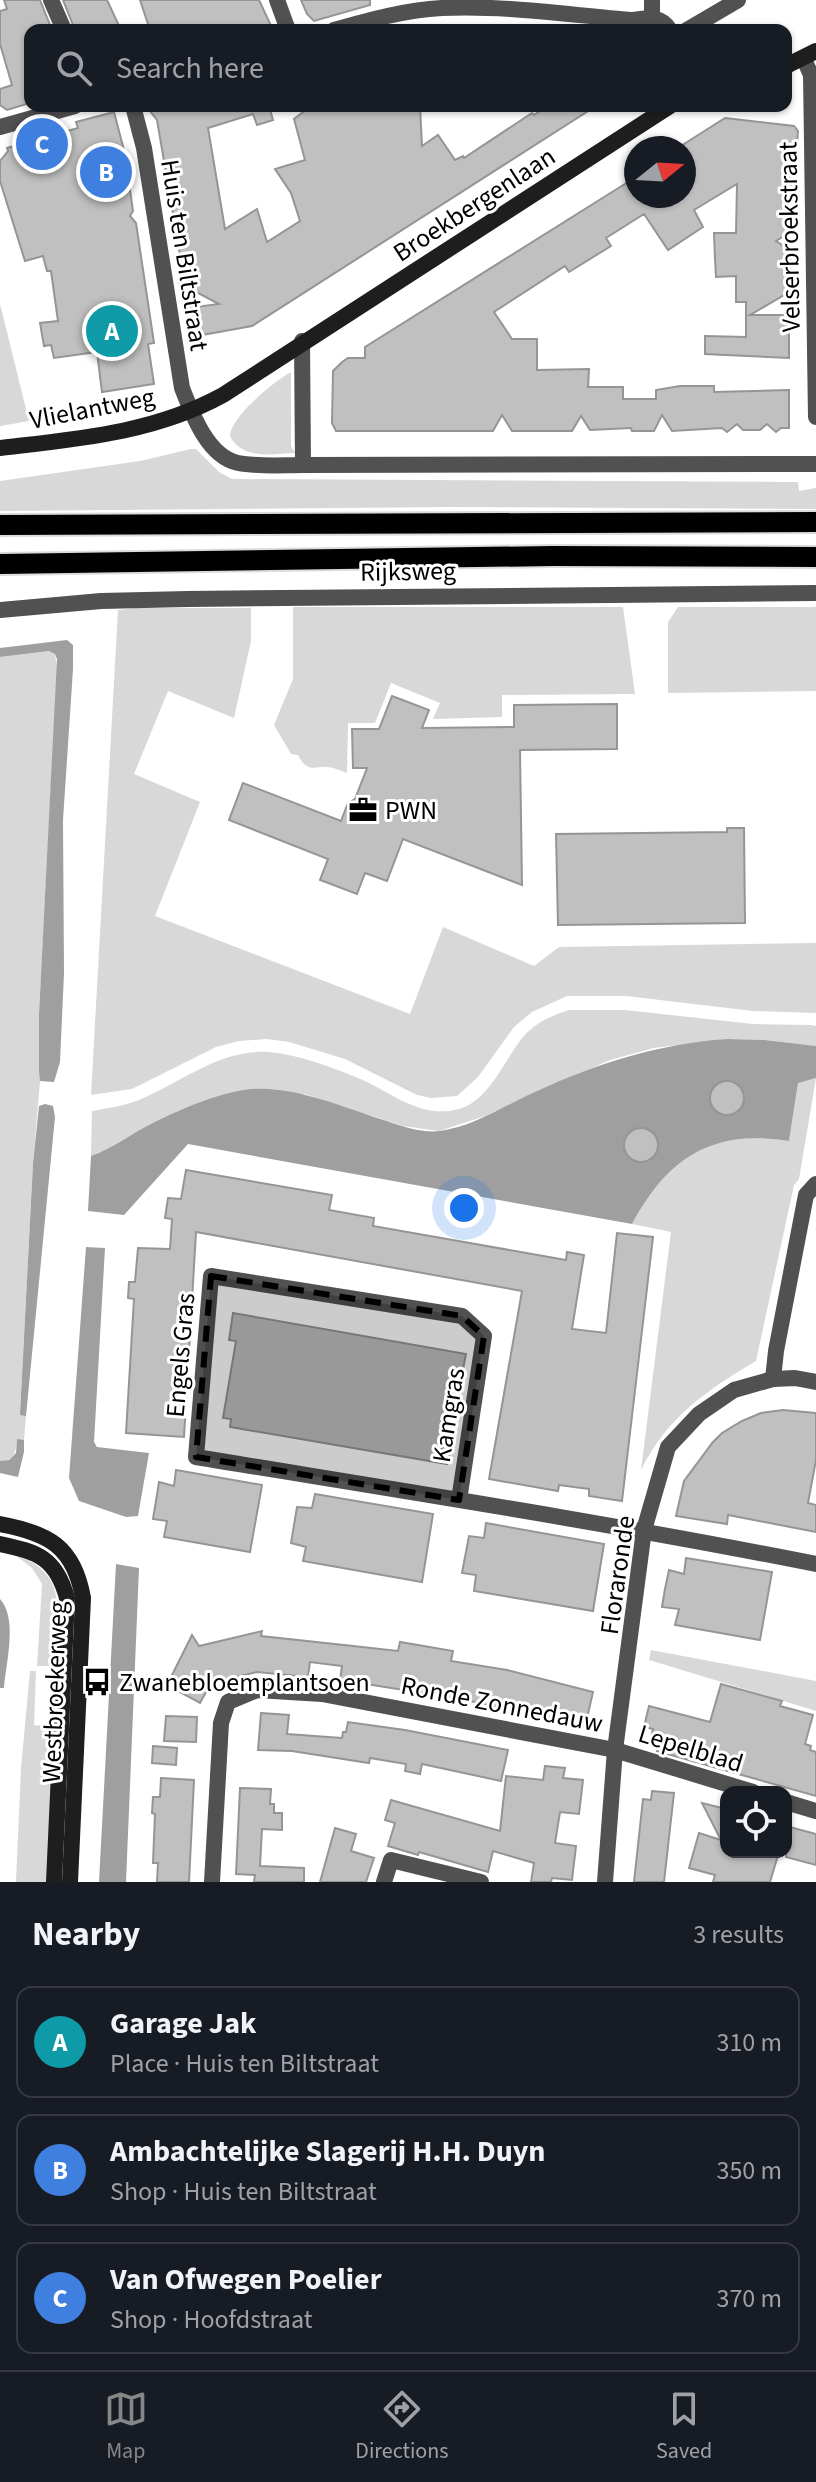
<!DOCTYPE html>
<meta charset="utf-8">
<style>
:root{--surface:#171b24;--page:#20242c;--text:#f1f3f6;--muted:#9ea1a6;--line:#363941;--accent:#858687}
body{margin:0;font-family:"Source Sans 3",sans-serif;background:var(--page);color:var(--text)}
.controls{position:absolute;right:24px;bottom:24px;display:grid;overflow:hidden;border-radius:16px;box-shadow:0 2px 6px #0004}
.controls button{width:72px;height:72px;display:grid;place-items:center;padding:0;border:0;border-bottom:2px solid var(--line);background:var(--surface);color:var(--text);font:40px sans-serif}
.compass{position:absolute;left:624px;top:136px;width:72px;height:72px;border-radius:50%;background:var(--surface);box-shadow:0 2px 6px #0004;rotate:72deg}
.you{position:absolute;left:464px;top:1208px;width:28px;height:28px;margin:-20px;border:6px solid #fff;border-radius:50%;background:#1a73e8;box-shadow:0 0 0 12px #1a73e833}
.badge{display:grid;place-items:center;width:52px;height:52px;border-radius:50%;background:var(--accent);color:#fff;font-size:26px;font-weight:700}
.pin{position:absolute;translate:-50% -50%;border:4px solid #fff;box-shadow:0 2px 8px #0006}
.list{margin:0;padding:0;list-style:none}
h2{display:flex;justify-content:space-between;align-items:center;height:104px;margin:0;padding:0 32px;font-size:34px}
h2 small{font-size:26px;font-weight:400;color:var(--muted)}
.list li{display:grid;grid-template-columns:52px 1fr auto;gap:24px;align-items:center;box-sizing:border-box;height:112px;margin:0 16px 16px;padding:0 16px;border:2px solid var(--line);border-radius:16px}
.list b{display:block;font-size:30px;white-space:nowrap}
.list p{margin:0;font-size:26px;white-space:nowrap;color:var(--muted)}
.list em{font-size:26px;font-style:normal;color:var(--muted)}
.icon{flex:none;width:44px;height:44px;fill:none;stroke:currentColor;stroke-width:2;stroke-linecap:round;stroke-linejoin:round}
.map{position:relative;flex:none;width:816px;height:1882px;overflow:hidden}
.search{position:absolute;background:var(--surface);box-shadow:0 2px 6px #0004;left:24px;right:24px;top:24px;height:88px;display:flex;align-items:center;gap:20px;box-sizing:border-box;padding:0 28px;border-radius:16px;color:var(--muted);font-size:30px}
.sheet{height:488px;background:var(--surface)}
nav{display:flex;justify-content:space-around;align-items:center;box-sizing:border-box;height:112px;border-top:2px solid var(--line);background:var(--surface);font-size:22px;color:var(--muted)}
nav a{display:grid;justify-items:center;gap:4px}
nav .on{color:var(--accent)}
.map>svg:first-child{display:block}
.green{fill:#d8d8d8}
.water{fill:#9f9f9f}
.building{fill:#c0c0c0;stroke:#959595;stroke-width:2}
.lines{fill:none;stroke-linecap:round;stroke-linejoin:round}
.primary-casing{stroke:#dbdbdb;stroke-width:24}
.pedestrian{stroke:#515151;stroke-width:16}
.minor{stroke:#515151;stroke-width:16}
.tertiary{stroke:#515151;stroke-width:16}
.secondary{stroke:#1e1e1e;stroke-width:16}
.primary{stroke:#000;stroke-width:20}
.marked{fill:#000;fill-opacity:0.2;stroke:#000;stroke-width:6;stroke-dasharray:16 10;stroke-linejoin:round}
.labels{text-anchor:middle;stroke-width:6;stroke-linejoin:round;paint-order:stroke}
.street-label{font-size:26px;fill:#000;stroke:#fff}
.poi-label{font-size:26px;fill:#000;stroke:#fff;text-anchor:start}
</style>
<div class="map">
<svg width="816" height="1882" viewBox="0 0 816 1882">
<rect width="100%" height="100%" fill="#fff"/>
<g class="green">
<polygon points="0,304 29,421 0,426"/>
<path d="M291,372V446L295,453C272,454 242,460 230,436C231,417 274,381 291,372Z"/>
<polygon points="191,449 196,449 219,472 232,479 798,482 799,491 816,488 816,509 451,507 0,511 0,481 140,461"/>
<path d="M293,607H623L635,694L502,695V717L433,719L440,703L391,683L375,723H348L347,773C341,771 333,767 327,767C311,767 307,772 298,755L291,754L274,725L293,679Z"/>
<polygon points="678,607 816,607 816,691 668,693 668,622"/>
<polygon points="135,608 251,608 251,641 234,718 168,691 134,774 200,802 155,916 410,1014 443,927 534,966 559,947 816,943 816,1013 753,1011 626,996 567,996 532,1012 514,1027 478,1077 457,1096 431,1098 417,1095 345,1059 289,1042 267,1039 239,1041 216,1047 132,1089 91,1095 118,610"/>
<path d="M49,651L55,654L57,668L39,1014L40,1081L33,1163L20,1414L26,1416L24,1440H17C16,1451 14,1462 0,1461V657Z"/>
<path d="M569,1010H625L753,1024L810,1025L816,1026V1046L765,1040L727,1039L654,1048L610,1060L485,1116L439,1131L403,1126L305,1094L153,1123L110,1149L91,1156L92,1111C107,1108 125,1106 139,1100C182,1082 220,1049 269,1052C301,1055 334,1068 363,1080C395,1095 422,1119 459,1109C489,1101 505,1059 523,1037C535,1023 552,1015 569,1010Z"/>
<path d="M816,1078L799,1179L794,1185L756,1361C706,1391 668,1416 641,1470L671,1232L632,1224C668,1156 711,1129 789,1141L798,1082Z"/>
<path d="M15,1555C72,1573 58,1620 49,1666H37L42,1584L32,1568Z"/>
<polygon points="651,1650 816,1681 816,1711 649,1660"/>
<polygon points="30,1671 36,1671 34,1725 47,1726 52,1784 48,1882 16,1882 21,1768"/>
</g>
<g class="water">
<polygon points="67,640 73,645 73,669 63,820 64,973 60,1062 54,1082 40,1081 39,1071 39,1014 57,659 55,654 49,651 0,657 0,648"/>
<path d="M727,1039L765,1040L816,1046V1078L798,1083L789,1141C712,1129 668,1157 632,1224L188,1144L124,1215L88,1211L91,1156C114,1148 132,1133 155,1122C181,1109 223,1091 252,1089C296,1086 345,1108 387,1121C403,1127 423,1133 440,1131C473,1127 505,1105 535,1092C598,1063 658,1044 727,1039Z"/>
<polygon points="45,1104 53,1106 55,1117 26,1416 20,1415 33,1163 39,1106"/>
<polygon points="86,1247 105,1248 94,1442 97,1447 149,1453 138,1516 126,1517 79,1501 69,1478"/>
<polygon points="17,1439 24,1440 24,1452 18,1477 0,1473 0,1461 9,1460 16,1453"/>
<polygon points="116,1564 139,1568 126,1882 99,1882"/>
<path d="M0,1599C18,1619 6,1662 4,1688H0Z"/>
</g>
<g class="building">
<polygon points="4,0 40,0 52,30 30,30 30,103 7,110 0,105 0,89 12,85 0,44 0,11 7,9"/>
<polygon points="63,0 107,0 121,30 75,30"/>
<polygon points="140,0 259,0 273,30 150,30"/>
<polygon points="301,0 370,0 370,5 314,21 307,14"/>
<polygon points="146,106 269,106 273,120 257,125 253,114 208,128 225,229 257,209 267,242 300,221 291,193 275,169 305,160 294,119 303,112 302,106 420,106 422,146 438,135 455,160 463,156 464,158 532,113 534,115 547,106 596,106 252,326 191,337 187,308 219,304 179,283 184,278 157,120"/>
<polygon points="114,112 125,154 133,211 130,216 136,223 154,343 148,344 154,384 102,392 97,352 54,358 51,345 44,346 40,323 58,321 51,271 47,271 43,256 25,261 0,181 0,161 8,151 7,148 78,128 76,122"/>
<polygon points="725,118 794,126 798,131 795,168 791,167 791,232 776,241 790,250 791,291 750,315 789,315 789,358 705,354 705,336 746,337 746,302 736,302 736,276 716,277 715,259 714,233 736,233 737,184 694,210 703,227 668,250 644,214 606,238 611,246 569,272 565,266 494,312 512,339 537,339 537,370 589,369 588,387 623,387 623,399 656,399 656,390 680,386 714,386 714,392 789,390 789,428 781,428 776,432 767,424 760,430 743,430 737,424 727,432 722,428 672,431 662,415 654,431 632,431 631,428 590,430 581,416 572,431 512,431 502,415 493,431 336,431 332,423 333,371 342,362 348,358 365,358 365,347 636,177 636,196 684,196 684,144"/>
<polygon points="392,696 429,710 422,728 514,727 514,705 617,704 617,749 520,750 522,885 403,839 387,881 365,873 357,894 320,880 328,859 229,820 243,783 341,821 348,803 355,799 367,768 353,768 352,729 379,729"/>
<polygon points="727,828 744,828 745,923 558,925 556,834 727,832"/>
<circle cx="727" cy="1098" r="17"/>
<circle cx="641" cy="1145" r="17"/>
<polygon points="186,1170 332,1195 329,1210 374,1218 373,1226 566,1260 567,1252 584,1255 572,1329 606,1333 617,1233 653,1237 622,1501 589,1496 589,1489 559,1485 558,1491 489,1479 522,1291 196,1232 184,1437 126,1433 134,1299 128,1298 129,1282 135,1282 138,1248 170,1249 172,1219 165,1218 168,1198 181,1199"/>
<polygon points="233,1313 466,1354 460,1384 452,1383 445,1428 455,1430 447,1464 230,1427 231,1419 223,1418 236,1341 229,1340"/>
<polygon points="783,1410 816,1413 816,1460 808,1503 816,1505 816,1532 728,1515 727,1524 676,1516 684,1481 713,1442 722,1433 742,1421 761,1413"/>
<polygon points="176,1470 262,1485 250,1552 164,1537 167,1521 153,1519 156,1501 159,1482 174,1486"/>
<polygon points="315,1494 433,1514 422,1582 303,1561 306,1547 291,1543 297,1507 312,1508"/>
<polygon points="486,1523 604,1544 593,1611 474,1591 476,1575 462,1573 469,1536 484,1538"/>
<polygon points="686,1558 772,1572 760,1640 675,1625 679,1609 662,1607 665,1589 669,1570 684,1574"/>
<polygon points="262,1631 261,1636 353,1646 398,1651 400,1642 453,1651 451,1661 507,1670 593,1692 585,1727 461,1699 340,1680 342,1666 310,1662 308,1677 257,1672 211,1683 200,1703 167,1685 192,1635 199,1646"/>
<polygon points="721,1684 782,1701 780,1706 813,1715 805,1744 811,1746 810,1750 816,1752 816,1796 657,1751 660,1739 651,1737 653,1729 644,1727 649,1706 710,1722"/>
<polygon points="261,1713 289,1715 287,1734 342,1738 343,1732 346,1732 348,1722 405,1730 508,1750 501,1781 422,1764 420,1774 405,1771 406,1764 370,1758 369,1763 292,1751 258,1750"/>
<polygon points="166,1716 197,1717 196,1742 164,1741"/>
<polygon points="153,1746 177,1748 176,1765 152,1763"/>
<polygon points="545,1766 565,1768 563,1778 583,1780 579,1814 560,1812 555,1843 576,1846 572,1880 552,1878 551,1882 531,1882 534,1863 493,1851 488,1872 419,1852 418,1855 388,1846 395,1823 385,1820 391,1800 500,1831 506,1776 543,1780"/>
<polygon points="161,1778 194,1780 189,1882 157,1882 158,1863 153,1863 155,1814 152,1813 153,1797 160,1797"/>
<polygon points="240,1788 271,1789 270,1804 274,1804 274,1813 282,1813 282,1830 262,1829 260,1866 304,1868 304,1882 254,1882 255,1875 236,1874"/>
<polygon points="652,1791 674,1793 664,1882 634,1882 643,1799 651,1800"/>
<polygon points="702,1803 726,1809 726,1852 779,1852 770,1882 713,1882 715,1875 689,1868 699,1833 721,1840"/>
<polygon points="786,1826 816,1834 816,1865 786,1857"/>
<polygon points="335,1828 356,1834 351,1851 374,1858 366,1882 320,1882"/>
</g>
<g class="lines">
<defs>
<g id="primary">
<polyline points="0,525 816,522"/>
<polyline points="0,564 552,556 816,557"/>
</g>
</defs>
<use href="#primary" class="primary-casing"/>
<polyline class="pedestrian" points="687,30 738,0"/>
<g class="minor">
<polyline points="51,0 64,30"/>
<polyline points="277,0 288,30"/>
<polyline points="652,17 652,0"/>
<path d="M334,30C369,20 405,10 442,8C504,5 569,15 632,20C647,18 661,15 670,30"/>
<polyline points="804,59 811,75 816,417"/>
<path d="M133,106L144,148L182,388C192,414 208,457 238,463C259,467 282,465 303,465L302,341"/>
<polyline points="0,127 75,106"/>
<polyline points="303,465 816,464"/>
<polyline points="773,1379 776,1351 806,1195 816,1184"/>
<path d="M459,1500L484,1336L462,1316L211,1276L196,1457C403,1491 610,1523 816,1564"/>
<polyline points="786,1802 816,1811"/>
<polyline points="212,1882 221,1723 228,1702 257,1690 322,1694 615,1750 753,1792"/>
<polyline points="384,1882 391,1860 481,1882"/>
<polyline points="605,1882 615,1750 644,1530 668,1447 699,1414 734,1390 773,1379 795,1378 816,1382"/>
</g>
<polyline class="tertiary" points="0,610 101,601 188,599 816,593"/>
<g class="secondary">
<polyline points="786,66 816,51"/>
<path d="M0,448C77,439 154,433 223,395L670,106"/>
<path d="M0,1524C49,1533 74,1547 83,1598L70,1882"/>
<path d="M0,1544C38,1552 56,1558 67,1598L54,1882"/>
</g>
<use href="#primary" class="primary"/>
</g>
<path class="marked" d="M211,1276L462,1316L484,1336L459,1500L196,1457Z"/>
<defs>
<symbol id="office-bare" viewBox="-9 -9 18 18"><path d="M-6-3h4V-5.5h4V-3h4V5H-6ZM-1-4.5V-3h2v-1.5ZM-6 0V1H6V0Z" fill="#000" stroke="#fff" stroke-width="2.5" paint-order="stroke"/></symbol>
<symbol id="bus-bare" viewBox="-9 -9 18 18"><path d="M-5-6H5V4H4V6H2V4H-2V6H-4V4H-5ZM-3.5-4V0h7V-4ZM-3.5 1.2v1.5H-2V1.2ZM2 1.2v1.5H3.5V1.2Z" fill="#000" stroke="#fff" stroke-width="2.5" paint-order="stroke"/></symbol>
</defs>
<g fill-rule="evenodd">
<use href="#office-bare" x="343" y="790" width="40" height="40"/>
<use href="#bus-bare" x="77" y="1662" width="40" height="40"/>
</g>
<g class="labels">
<g class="street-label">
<text transform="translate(474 204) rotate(-33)" y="9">Broekbergenlaan</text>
<text transform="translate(789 237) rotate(-91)" y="9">Velserbroekstraat</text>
<text transform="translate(185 255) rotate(81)" y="9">Huis ten Biltstraat</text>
<text transform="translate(92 408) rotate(-11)" y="9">Vlielantweg</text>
<text transform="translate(408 571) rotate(-1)" y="9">Rijksweg</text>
<text transform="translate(180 1355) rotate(-85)" y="9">Engels Gras</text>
<text transform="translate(448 1415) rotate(-81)" y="9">Kamgras</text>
<text transform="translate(617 1575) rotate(-82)" y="9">Floraronde</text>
<text transform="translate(54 1692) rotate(-88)" y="9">Westbroekerweg</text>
<text transform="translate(502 1704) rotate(11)" y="9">Ronde Zonnedauw</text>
<text transform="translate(691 1748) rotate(17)" y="9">Lepelblad</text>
</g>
<g class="poi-label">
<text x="385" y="819">PWN</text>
<text x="119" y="1691">Zwanebloemplantsoen</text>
</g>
</g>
</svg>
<div class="controls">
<button><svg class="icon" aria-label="locate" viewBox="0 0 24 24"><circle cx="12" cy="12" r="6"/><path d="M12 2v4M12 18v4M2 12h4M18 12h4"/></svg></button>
</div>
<svg class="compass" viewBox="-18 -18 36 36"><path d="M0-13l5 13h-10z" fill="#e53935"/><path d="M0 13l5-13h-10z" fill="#9ea1a6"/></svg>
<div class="you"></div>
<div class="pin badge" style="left:112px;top:331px;background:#0f9aa8">A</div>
<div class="pin badge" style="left:106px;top:172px;background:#3f7fe0">B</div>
<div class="pin badge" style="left:42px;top:144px;background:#3f7fe0">C</div>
<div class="search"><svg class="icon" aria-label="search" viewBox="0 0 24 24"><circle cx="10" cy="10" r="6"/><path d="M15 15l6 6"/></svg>Search here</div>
</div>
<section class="sheet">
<h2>Nearby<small>3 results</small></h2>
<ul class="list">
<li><span class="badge" style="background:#0f9aa8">A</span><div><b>Garage Jak</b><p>Place · Huis ten Biltstraat</p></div><em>310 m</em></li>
<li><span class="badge" style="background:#3f7fe0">B</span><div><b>Ambachtelijke Slagerij H.H. Duyn</b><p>Shop · Huis ten Biltstraat</p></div><em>350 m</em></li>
<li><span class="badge" style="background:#3f7fe0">C</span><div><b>Van Ofwegen Poelier</b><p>Shop · Hoofdstraat</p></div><em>370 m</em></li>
</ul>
</section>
<nav>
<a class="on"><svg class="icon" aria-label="map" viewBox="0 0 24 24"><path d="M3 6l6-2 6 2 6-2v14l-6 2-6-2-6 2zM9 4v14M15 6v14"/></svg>Map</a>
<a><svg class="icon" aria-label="directions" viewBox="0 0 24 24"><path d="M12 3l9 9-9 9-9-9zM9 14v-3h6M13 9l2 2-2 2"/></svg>Directions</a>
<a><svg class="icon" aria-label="saved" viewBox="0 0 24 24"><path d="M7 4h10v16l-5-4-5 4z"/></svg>Saved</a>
</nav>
